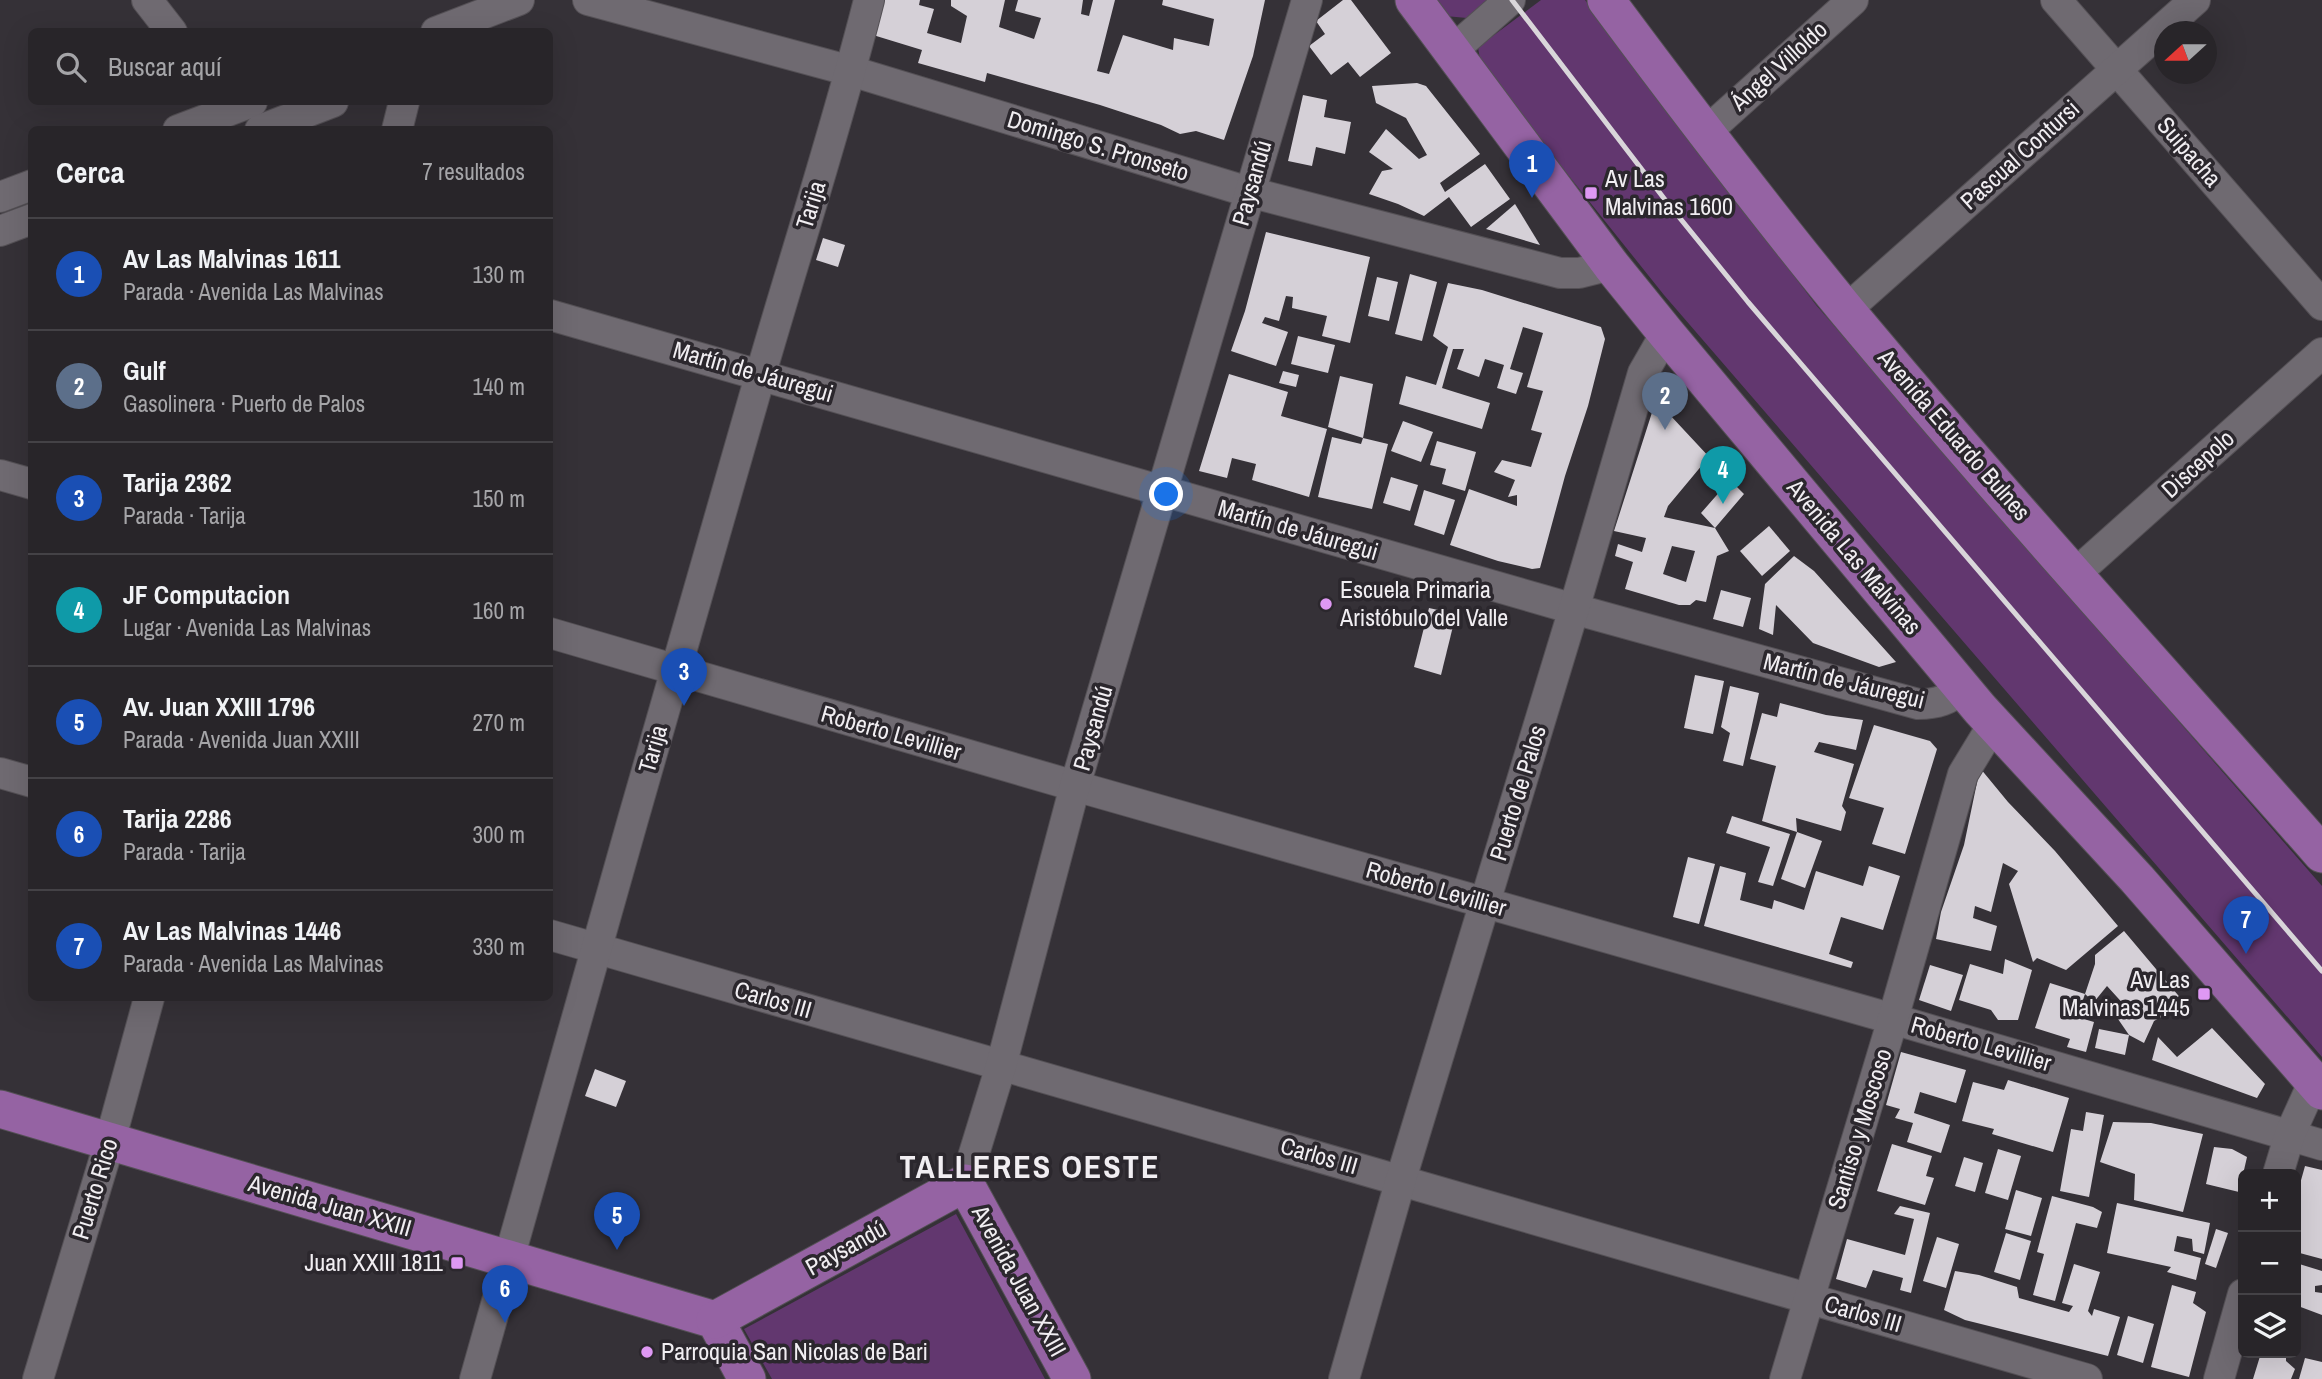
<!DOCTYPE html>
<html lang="es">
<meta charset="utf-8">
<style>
:root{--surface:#282529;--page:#302d31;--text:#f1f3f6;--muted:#a5a5a8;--line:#444246;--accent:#ea580c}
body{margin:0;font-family:"Archivo Narrow",sans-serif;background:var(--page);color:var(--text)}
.controls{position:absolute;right:21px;bottom:21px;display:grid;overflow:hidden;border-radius:10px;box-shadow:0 7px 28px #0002}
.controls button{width:63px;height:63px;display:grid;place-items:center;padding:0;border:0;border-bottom:2px solid var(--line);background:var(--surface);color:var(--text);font:35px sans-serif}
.compass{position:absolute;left:2154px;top:21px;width:63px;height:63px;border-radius:50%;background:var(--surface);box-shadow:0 7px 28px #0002;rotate:249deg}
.you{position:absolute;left:1167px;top:495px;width:24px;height:24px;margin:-18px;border:5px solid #fff;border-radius:50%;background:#1a73e8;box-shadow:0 0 0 10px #1a73e833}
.badge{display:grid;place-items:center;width:46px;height:46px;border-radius:50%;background:var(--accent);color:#fff;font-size:23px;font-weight:700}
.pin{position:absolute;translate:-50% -58px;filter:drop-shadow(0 2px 4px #0008)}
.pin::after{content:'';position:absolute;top:37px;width:24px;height:21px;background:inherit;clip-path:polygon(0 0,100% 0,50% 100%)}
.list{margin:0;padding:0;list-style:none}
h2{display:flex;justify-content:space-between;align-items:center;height:91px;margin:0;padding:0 28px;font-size:30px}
h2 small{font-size:23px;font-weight:400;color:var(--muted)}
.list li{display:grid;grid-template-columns:46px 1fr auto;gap:21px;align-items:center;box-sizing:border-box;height:112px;padding:0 28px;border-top:2px solid var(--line)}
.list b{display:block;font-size:26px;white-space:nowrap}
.list p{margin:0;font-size:23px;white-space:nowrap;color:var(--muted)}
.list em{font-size:23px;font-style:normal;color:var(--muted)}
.icon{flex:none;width:38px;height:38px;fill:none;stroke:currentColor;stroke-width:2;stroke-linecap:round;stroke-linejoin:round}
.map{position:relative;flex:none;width:2322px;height:1379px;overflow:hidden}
.search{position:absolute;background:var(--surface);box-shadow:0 7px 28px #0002;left:28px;top:28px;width:525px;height:77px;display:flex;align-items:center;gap:18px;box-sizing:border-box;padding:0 24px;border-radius:10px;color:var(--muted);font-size:26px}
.panel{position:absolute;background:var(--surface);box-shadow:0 7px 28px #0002;left:28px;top:126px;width:525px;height:875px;border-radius:10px}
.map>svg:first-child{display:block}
.green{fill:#62376f}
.building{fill:#d5d0d7;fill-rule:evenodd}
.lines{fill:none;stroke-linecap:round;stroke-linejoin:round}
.minor-casing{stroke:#545055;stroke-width:32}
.major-casing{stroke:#545055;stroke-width:39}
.minor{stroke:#6f6a71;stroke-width:30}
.major{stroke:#9563a3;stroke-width:37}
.rail{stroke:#d9d6da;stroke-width:5}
.poi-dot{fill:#de98f3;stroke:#2b272d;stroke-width:2.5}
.labels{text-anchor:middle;stroke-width:7;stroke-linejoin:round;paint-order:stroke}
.street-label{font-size:24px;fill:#f1eef2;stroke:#2b272d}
.poi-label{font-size:24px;fill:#f1eef2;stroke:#2b272d;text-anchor:start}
.district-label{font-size:32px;font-weight:bold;letter-spacing:2px;fill:#f1eef2;stroke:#2b272d}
</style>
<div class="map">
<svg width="2322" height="1379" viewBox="0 0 2322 1379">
<rect width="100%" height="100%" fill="#353137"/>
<g class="green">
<polygon points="1434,0 1488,0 1467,18 1445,16"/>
<polygon points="1541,0 1585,0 1816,305 2322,886 2322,1057 1664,295 1481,66 1478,47"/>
<polygon points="956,1214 1045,1379 772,1379 744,1329"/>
</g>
<g class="building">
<polygon points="883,0 920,0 919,5 934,9 927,33 961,43 967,16 951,6 951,0 1005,0 999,27 1034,39 1041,18 1015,11 1018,0 1083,0 1081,14 1089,16 1093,0 1115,0 1097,71 1109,74 1123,35 1173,50 1174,38 1209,46 1214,19 1162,5 1163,0 1265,0 1253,56 1224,140 1196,131 1180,134 1161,125 1100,105 987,73 985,82 918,63 922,50 873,35"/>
<polygon points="1343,0 1351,0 1391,53 1360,77 1348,62 1331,75 1309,46 1325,34 1316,21"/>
<polygon points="1417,83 1426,86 1480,154 1440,183 1445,192 1485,164 1510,199 1471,227 1449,197 1424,216 1398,204 1369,194 1382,171 1393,169 1369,152 1386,129 1419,159 1427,155 1406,118 1376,103 1372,86"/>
<polygon points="1303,95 1327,100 1324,117 1351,122 1345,154 1316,147 1312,166 1288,161"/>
<polygon points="1515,204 1540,245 1486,229"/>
<polygon points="1266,232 1370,257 1350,343 1322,336 1327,316 1292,308 1293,297 1286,296 1279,321 1265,317 1262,323 1288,332 1276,366 1231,351 1245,311"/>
<polygon points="823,238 845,245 838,267 816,260"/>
<polygon points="1410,274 1437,282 1422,341 1395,334"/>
<polygon points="1377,277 1398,282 1389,321 1368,316"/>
<polygon points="1448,283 1482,290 1601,327 1605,339 1588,406 1565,476 1540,568 1532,569 1498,561 1450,545 1469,489 1517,506 1517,495 1508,497 1515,480 1494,472 1502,460 1531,467 1542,433 1531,430 1543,391 1527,387 1543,333 1523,327 1510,369 1523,373 1516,394 1497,388 1504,365 1485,359 1479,377 1457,369 1464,349 1453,349 1442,388 1490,403 1482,429 1399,404 1406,376 1436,385 1448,347 1433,336"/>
<polygon points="1298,336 1335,345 1328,373 1291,364"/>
<polygon points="1283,371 1299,375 1296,387 1279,383"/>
<polygon points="1229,374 1288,392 1281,416 1327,429 1309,497 1252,480 1256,464 1232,458 1227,478 1199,471"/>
<polygon points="1340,376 1373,384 1363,438 1328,427"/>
<path d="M1656,400L1711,459L1703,464L1668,506L1664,517L1715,528L1701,513L1730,480L1744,494L1715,528L1729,551L1717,556L1706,602L1696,600L1690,605H1679L1625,589L1633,562L1615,556L1618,544L1642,552L1646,538L1614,531ZM1672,546L1695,551L1686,582L1663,574Z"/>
<polygon points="1403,421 1433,432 1421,462 1391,451"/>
<polygon points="1332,437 1361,444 1363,438 1388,444 1372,509 1318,497"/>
<polygon points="1437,441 1476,452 1465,491 1442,484 1446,469 1430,465"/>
<polygon points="1391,477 1418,485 1410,511 1383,503"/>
<polygon points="1424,490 1455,500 1444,535 1414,525"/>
<polygon points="1769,526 1790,551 1762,576 1740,551"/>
<polygon points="1794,556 1814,571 1896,662 1879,667 1813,643 1776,605 1773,635 1759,629 1765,584"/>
<polygon points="1721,590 1751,598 1743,627 1713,619"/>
<polygon points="1429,608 1456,614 1441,675 1414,667"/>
<polygon points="1695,675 1724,681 1713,734 1684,728"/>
<polygon points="1730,686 1759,693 1743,766 1723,761 1730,733 1721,727"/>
<polygon points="1780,703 1826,715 1863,720 1856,750 1819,742 1814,752 1854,764 1842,806 1846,812 1841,831 1796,818 1797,832 1762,821 1776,766 1750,759 1762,713 1777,717"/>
<polygon points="1874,725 1930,741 1937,749 1905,854 1872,844 1884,808 1849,798"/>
<polygon points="1980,768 2008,802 2055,851 2118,926 2066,970 2037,958 2033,962 2009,884 2018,871 2003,863 1991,912 1975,906 1973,918 1997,926 1991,951 1936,939 1941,912 1964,845"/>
<polygon points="1732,816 1790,834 1773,886 1758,882 1770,847 1726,833"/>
<polygon points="1797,832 1822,841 1805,888 1781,879"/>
<polygon points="1688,857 1715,864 1699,924 1673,917"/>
<polygon points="1720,866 1746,873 1740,900 1772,909 1774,900 1804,910 1816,871 1863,886 1869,866 1900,876 1883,930 1841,917 1829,954 1853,962 1851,968 1704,926"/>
<polygon points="2124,931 2188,1007 2177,1008 2154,1021 2144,1043 2129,1035 2118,1019 2127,1008 2107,986 2094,1002 2085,994 2095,964 2095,955"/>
<polygon points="2005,959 2032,970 2018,1020 1998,1020 1991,1010 1959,1000 1970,964 2003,974"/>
<polygon points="1930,965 1963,975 1951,1011 1919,1000"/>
<polygon points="2050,983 2085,994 2077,1017 2094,1022 2086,1052 2067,1047 2070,1039 2035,1028"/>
<polygon points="2212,1028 2265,1084 2257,1098 2152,1060 2158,1037 2177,1057"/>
<polygon points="2099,1029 2129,1035 2125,1055 2095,1048"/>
<polygon points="1901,1052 1966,1070 1956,1103 1920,1092 1914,1113 1950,1125 1941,1153 1907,1142 1913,1123 1895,1118 1900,1109 1886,1105"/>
<polygon points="595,1069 626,1081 616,1107 585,1096"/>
<polygon points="2008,1080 2069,1098 2053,1152 1992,1134 1994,1129 1962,1121 1973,1082 2004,1090"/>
<polygon points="2086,1112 2104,1115 2089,1197 2060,1191 2071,1129 2083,1131"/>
<polygon points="2113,1122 2151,1123 2203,1134 2183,1212 2134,1200 2135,1174 2100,1162"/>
<polygon points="1892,1144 1932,1156 1926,1176 1934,1178 1925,1205 1877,1191"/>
<polygon points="2214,1147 2232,1149 2247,1157 2239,1192 2206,1184"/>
<polygon points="1998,1149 2021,1156 2008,1200 1985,1193"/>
<polygon points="1964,1157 1983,1163 1975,1192 1955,1186"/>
<polygon points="2305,1166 2322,1170 2322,1259 2296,1252 2296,1198"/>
<polygon points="2016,1190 2042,1198 2031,1236 2005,1229"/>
<polygon points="2052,1196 2093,1207 2102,1212 2097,1228 2076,1223 2055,1301 2033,1295 2044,1254 2037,1252"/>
<polygon points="2117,1203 2210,1223 2204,1254 2193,1251 2192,1239 2177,1236 2174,1251 2201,1258 2196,1280 2167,1272 2171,1267 2107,1253"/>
<polygon points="1900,1206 1930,1213 1911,1293 1900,1290 1903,1278 1873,1270 1866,1288 1836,1279 1847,1239 1905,1255 1914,1219 1894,1214"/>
<polygon points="2216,1229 2228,1233 2216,1268 2205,1264"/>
<polygon points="2006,1233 2031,1241 2020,1280 1994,1272"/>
<polygon points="1937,1237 1959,1244 1946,1288 1923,1281"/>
<polygon points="2296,1263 2322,1271 2322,1285 2315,1286 2315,1292 2322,1293 2322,1315 2298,1306 2296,1311"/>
<polygon points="2074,1264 2100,1272 2088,1311 2092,1316 2094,1309 2120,1317 2108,1356 1965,1320 1944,1310 1955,1271 1979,1275 2017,1287 2019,1298 2069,1312 2073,1306 2062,1303"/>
<polygon points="2172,1285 2196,1292 2193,1303 2206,1312 2189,1377 2151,1367"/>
<polygon points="2128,1316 2154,1324 2143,1363 2117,1355"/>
<polygon points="2261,1353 2293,1353 2292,1357 2286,1355 2286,1361 2295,1369 2291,1379 2253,1379"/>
<polygon points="2305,1358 2322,1362 2322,1379 2299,1379"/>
</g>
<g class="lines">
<defs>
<g id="minor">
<polyline points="147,0 172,32"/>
<polyline points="588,0 851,71 1249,192 1560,273 1579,273 1611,265"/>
<polyline points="2056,0 2322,305"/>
<polyline points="436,32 519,0"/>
<polyline points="1452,51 1510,0"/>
<polyline points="178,130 252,102"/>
<polyline points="260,130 333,102"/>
<polyline points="397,130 404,102"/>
<polyline points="1705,133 1853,0"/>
<polyline points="0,197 32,185"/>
<polyline points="0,231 32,219"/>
<polyline points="1846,310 2195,0"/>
<path d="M550,315L1574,609L1918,704C1938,704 1948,700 1963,688"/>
<polyline points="0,475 32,484"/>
<polyline points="2075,574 2322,353"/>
<polyline points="550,633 1075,786 1893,1019 2322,1145"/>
<polyline points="0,773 32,782"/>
<polyline points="550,935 2087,1379"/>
<polyline points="2278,1174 2290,1134 2314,1081"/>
<polyline points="965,1183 1001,1066 1075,786 1307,0"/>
<polyline points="38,1379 110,1141 149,998"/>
<path d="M475,1379C565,1052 660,727 753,401C791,267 835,135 869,0"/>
<polyline points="1344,1379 1401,1179 1574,609 1643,373 1666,333"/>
<polyline points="1785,1379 1893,1019 1963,774 1994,723"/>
<polyline points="2219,1379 2243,1294"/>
</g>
<g id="major">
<polyline points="1414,0 1611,265 1666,333 1980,709 2137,879 2322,1091"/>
<path d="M1606,0C1684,105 1763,209 1846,310C2000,495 2163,673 2322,854"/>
<polyline points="0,1109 715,1320 747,1379"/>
<polyline points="715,1320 965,1183 1072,1379"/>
</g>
</defs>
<use href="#minor" class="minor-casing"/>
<use href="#major" class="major-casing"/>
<use href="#minor" class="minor"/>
<use href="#major" class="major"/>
<polyline class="rail" points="1512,0 1666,201 1748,302 2322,971"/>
</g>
<g class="poi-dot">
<rect x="1584" y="186" width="14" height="14" rx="3.5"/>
<circle cx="1326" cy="604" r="7"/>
<rect x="2197" y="987" width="14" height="14" rx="3.5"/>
<rect x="450" y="1256" width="14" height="14" rx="3.5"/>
<circle cx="647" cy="1352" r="7"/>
</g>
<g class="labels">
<g class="street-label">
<text transform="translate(1779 66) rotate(-42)" y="8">Ángel Villoldo</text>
<text transform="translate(1098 146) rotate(17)" y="8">Domingo S. Pronseto</text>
<text transform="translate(2189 152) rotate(49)" y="8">Suipacha</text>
<text transform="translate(2020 155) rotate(-42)" y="8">Pascual Contursi</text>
<text transform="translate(1252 183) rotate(-74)" y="8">Paysandú</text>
<text transform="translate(811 205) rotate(-73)" y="8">Tarija</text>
<text transform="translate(753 372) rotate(16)" y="8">Martín de Jáuregui</text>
<text transform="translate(1954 435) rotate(49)" y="8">Avenida Eduardo Bulnes</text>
<text transform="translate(2198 464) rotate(-42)" y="8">Discepolo</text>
<text transform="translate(1298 530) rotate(16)" y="8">Martín de Jáuregui</text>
<text transform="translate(1854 557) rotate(50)" y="8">Avenida Las Malvinas</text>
<text transform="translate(1844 681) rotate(14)" y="8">Martín de Jáuregui</text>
<text transform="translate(1093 728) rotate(-74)" y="8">Paysandú</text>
<text transform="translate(891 733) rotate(16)" y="8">Roberto Levillier</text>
<text transform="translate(653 749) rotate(-74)" y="8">Tarija</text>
<text transform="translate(1518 793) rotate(-73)" y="8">Puerto de Palos</text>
<text transform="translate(1436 889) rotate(16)" y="8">Roberto Levillier</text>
<text transform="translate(773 1000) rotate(16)" y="8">Carlos III</text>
<text transform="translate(1981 1044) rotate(16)" y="8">Roberto Levillier</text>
<text transform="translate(1860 1129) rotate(-73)" y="8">Santiso y Moscoso</text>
<text transform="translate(1319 1156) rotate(16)" y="8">Carlos III</text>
<text transform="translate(95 1189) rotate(-73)" y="8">Puerto Rico</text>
<text transform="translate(330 1206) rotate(16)" y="8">Avenida Juan XXIII</text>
<text transform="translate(846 1248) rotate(-29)" y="8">Paysandú</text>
<text transform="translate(1019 1281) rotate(61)" y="8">Avenida Juan XXIII</text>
<text transform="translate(1863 1314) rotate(16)" y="8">Carlos III</text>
</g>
<g class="poi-label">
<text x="1605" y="187">Av Las<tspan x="1605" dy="28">Malvinas 1600</tspan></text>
<text x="1340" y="598">Escuela Primaria<tspan x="1340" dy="28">Aristóbulo del Valle</tspan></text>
<text x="2190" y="988" text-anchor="end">Av Las<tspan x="2190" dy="28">Malvinas 1445</tspan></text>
<text x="443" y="1271" text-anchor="end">Juan XXIII 1811</text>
<text x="661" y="1360">Parroquia San Nicolas de Bari</text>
</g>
<g class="district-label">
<text x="1030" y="1178">TALLERES OESTE</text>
</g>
</g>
</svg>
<div class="controls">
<button>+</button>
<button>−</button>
<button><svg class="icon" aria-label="layers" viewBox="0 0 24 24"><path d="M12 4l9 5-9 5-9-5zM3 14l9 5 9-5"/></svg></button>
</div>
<svg class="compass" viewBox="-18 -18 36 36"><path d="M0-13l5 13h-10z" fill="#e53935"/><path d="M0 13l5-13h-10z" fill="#a5a5a8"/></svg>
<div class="you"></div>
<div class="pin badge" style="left:1532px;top:198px;background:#1a4fb4">1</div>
<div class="pin badge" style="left:1665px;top:430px;background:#5c6f8a">2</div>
<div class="pin badge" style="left:684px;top:706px;background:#1a4fb4">3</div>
<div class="pin badge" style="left:1723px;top:504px;background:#0f9aa8">4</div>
<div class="pin badge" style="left:617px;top:1250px;background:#1a4fb4">5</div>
<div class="pin badge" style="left:505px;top:1323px;background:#1a4fb4">6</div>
<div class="pin badge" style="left:2246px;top:954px;background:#1a4fb4">7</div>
<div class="search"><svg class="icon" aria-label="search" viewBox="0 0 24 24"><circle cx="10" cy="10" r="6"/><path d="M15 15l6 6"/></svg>Buscar aquí</div>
<section class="panel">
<h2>Cerca<small>7 resultados</small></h2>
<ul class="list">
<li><span class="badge" style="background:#1a4fb4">1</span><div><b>Av Las Malvinas 1611</b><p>Parada · Avenida Las Malvinas</p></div><em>130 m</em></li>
<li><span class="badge" style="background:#5c6f8a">2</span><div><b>Gulf</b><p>Gasolinera · Puerto de Palos</p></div><em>140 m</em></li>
<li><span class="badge" style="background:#1a4fb4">3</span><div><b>Tarija 2362</b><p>Parada · Tarija</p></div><em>150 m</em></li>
<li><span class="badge" style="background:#0f9aa8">4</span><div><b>JF Computacion</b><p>Lugar · Avenida Las Malvinas</p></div><em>160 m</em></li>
<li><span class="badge" style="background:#1a4fb4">5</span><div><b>Av. Juan XXIII 1796</b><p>Parada · Avenida Juan XXIII</p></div><em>270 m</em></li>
<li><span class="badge" style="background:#1a4fb4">6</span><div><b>Tarija 2286</b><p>Parada · Tarija</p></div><em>300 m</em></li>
<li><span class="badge" style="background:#1a4fb4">7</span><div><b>Av Las Malvinas 1446</b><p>Parada · Avenida Las Malvinas</p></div><em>330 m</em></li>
</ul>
</section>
</div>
